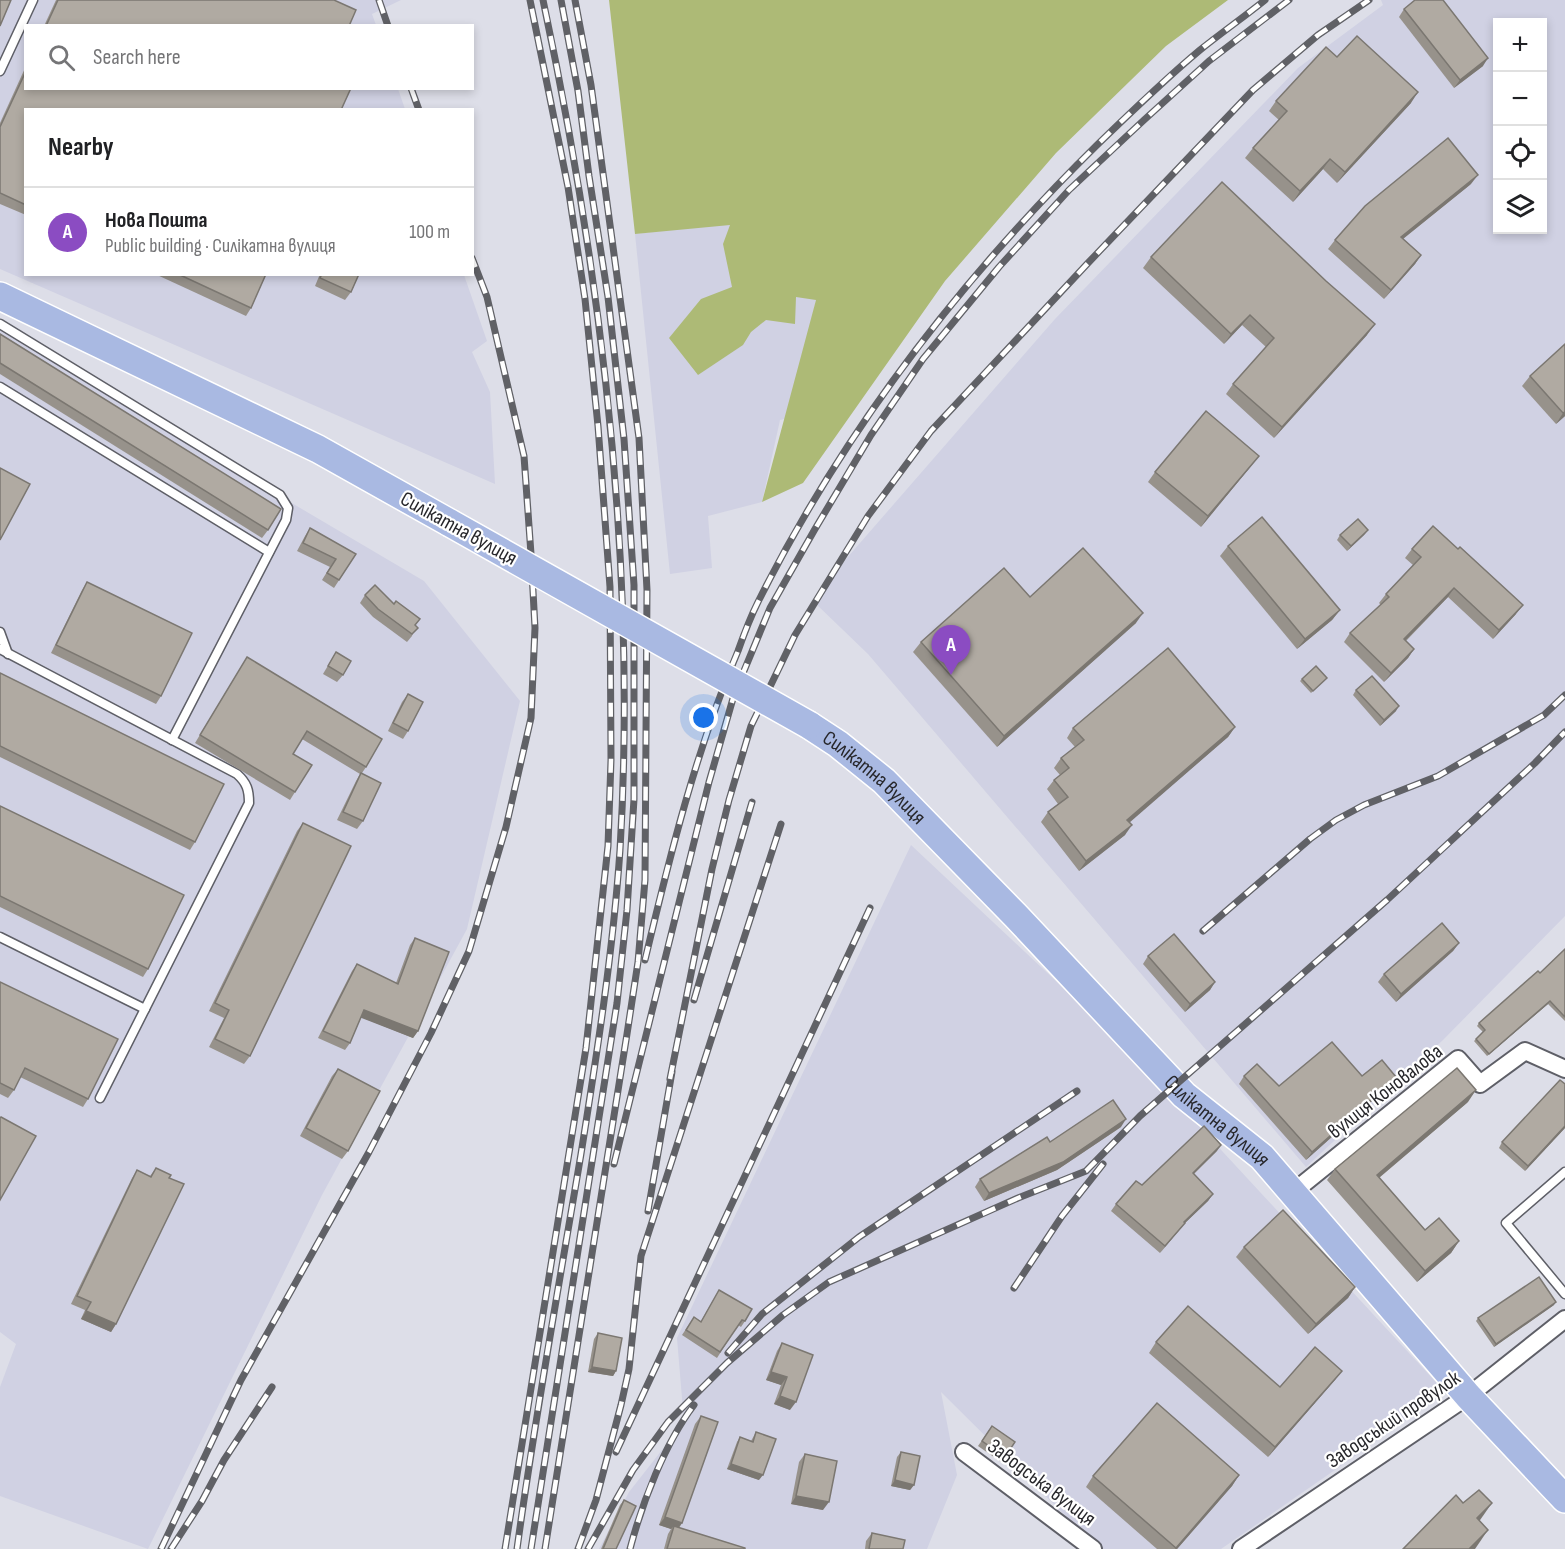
<!DOCTYPE html>
<meta charset="utf-8">
<style>
:root{--surface:#fff;--page:#f2f2f2;--text:#202124;--muted:#757577;--line:#e0e0e0;--accent:#8b4cc2}
body{margin:0;font-family:"Sofia Sans Condensed",sans-serif;background:var(--page);color:var(--text)}
.controls{position:absolute;right:18px;top:18px;display:grid;overflow:hidden;border-radius:0px;box-shadow:0 3px 9px #0003}
.controls button{width:54px;height:54px;display:grid;place-items:center;padding:0;border:0;border-bottom:2px solid var(--line);background:var(--surface);color:var(--text);font:30px sans-serif}
.you{position:absolute;left:704px;top:718px;width:21px;height:21px;margin:-15px;border:4px solid #fff;border-radius:50%;background:#1a73e8;box-shadow:0 0 0 9px #1a73e833}
.badge{display:grid;place-items:center;width:39px;height:39px;border-radius:50%;background:var(--accent);color:#fff;font-size:20px;font-weight:700}
.pin{position:absolute;translate:-50% -50px;filter:drop-shadow(0 2px 3px #0008)}
.pin::after{content:'';position:absolute;top:32px;width:21px;height:18px;background:inherit;clip-path:polygon(0 0,100% 0,50% 100%)}
.list{margin:0;padding:0;list-style:none}
h2{display:flex;justify-content:space-between;align-items:center;height:78px;margin:0;padding:0 24px;font-size:26px}
h2 small{font-size:20px;font-weight:400;color:var(--muted)}
.list li{display:grid;grid-template-columns:39px 1fr auto;gap:18px;align-items:center;box-sizing:border-box;height:90px;padding:0 24px;border-top:2px solid var(--line)}
.list b{display:block;font-size:22px;white-space:nowrap}
.list p{margin:0;font-size:20px;white-space:nowrap;color:var(--muted)}
.list em{font-size:20px;font-style:normal;color:var(--muted)}
.icon{flex:none;width:33px;height:33px;fill:none;stroke:currentColor;stroke-width:2;stroke-linecap:round;stroke-linejoin:round}
.map{position:relative;flex:none;width:1565px;height:1549px;overflow:hidden}
.search{position:absolute;background:var(--surface);box-shadow:0 3px 9px #0003;left:24px;top:24px;width:450px;height:66px;display:flex;align-items:center;gap:15px;box-sizing:border-box;padding:0 21px;border-radius:0px;color:var(--muted);font-size:22px}
.panel{position:absolute;background:var(--surface);box-shadow:0 3px 9px #0003;left:24px;top:108px;width:450px;height:168px;border-radius:0px}
.map>svg:first-child{display:block}
.built{fill:#d0d1e3;fill-rule:evenodd}
.green{fill:#adba76}
.lines{fill:none;stroke-linecap:round;stroke-linejoin:round}
.service-casing{stroke:#5e5f67;stroke-width:11}
.minor-casing{stroke:#5e5f67;stroke-width:20}
.primary-casing{stroke:#fff;stroke-width:30}
.service{stroke:#fff;stroke-width:8}
.minor{stroke:#fff;stroke-width:16}
.primary{stroke:#a9b9e2;stroke-width:27}
.rail-casing{stroke:#606166;stroke-width:7}
.rail{stroke:#fff;stroke-width:4.5;stroke-dasharray:14;stroke-linecap:butt}
.primary-bridge-casing{stroke:#fff;stroke-width:30;stroke-linecap:butt}
.primary-bridge{stroke:#a9b9e2;stroke-width:27}
.wall{fill:#97928b}
.shaded-wall{fill:#7b7771}
.building{fill:#b0aaa2;stroke:#7b7771;stroke-width:1.5}
.labels{text-anchor:middle;stroke-width:4.5;stroke-linejoin:round;paint-order:stroke}
.street-label{font-size:21px;fill:#27272b;stroke:#fff}
</style>
<div class="map">
<svg width="1565" height="1549" viewBox="0 0 1565 1549">
<rect width="100%" height="100%" fill="#dddee8"/>
<g class="built">
<polygon points="0,0 401,0 372,14 376,25 26,26 26,88 398,89 405,109 26,110 26,274 464,275 487,341 472,352 490,392 495,484 0,269"/>
<path d="M1381,0H1565V916L1443,1040L1306,1167L868,654L815,603L833,574L1055,319L1298,68L1383,5ZM1498,22H1542V230H1498Z"/>
<polygon points="729,223 816,300 789,418 780,420 762,502 708,516 712,568 670,574 635,234"/>
<polygon points="0,331 424,581 520,701 467,929 322,1195 148,1549 0,1496 0,1387 16,1344 0,1332"/>
<polygon points="911,845 1125,1046 1446,1393 1221,1549 1099,1549 941,1392 957,1475 927,1549 599,1549 629,1492 684,1422 677,1338"/>
</g>
<polygon class="green" points="609,0 1228,0 1166,46 1056,153 945,281 803,483 762,502 816,300 796,297 795,324 766,320 751,332 743,345 698,375 669,338 701,299 732,287 723,244 730,225 635,234"/>
<g class="lines">
<defs>
<g id="service">
<polyline points="0,71 33,0"/>
<polyline points="0,324 280,495 288,508 286,520 172,740"/>
<polyline points="0,387 269,552"/>
<polyline points="0,632 8,654"/>
<path d="M0,649L237,774C247,783 249,790 249,803L100,1098"/>
<polyline points="0,937 145,1009"/>
<polyline points="1565,1172 1506,1223 1565,1294"/>
</g>
<g id="minor">
<polyline points="1292,1193 1458,1059 1480,1084 1525,1051 1565,1069"/>
<polyline points="964,1452 1093,1549"/>
<polyline points="1241,1549 1468,1396 1565,1319"/>
</g>
<g id="primary">
<polyline points="0,296 318,449 450,523"/>
<path id="s1" d="M809,725L838,744L884,781L1016,916L1184,1095L1262,1157L1468,1396L1565,1499"/>
</g>
</defs>
<use href="#service" class="service-casing"/>
<use href="#minor" class="minor-casing"/>
<use href="#primary" class="primary-casing"/>
<use href="#service" class="service"/>
<use href="#minor" class="minor"/>
<use href="#primary" class="primary"/>
<defs>
<g id="rail">
<polyline points="379,0 388,26"/>
<polyline points="411,88 419,110"/>
<polyline points="1203,931 1310,839 1336,820 1364,805 1438,776 1544,715 1565,695"/>
<path d="M645,960C670,855 696,750 738,651C744,634 750,618 758,602C843,432 961,279 1096,146C1130,113 1164,80 1200,50C1221,33 1244,17 1265,0"/>
<polyline points="694,1000 752,802"/>
<polyline points="670,1079 712,869 729,800 751,726 795,635 868,516 931,431 1088,263 1253,90 1318,35 1369,0"/>
<polyline points="614,1164 709,782 734,695 770,608 815,529 871,435 923,359 999,267 1069,190 1144,120 1209,61 1289,0"/>
<polyline points="648,1211 672,1072"/>
<polyline points="1014,1288 1062,1216 1103,1164"/>
<polyline points="728,1353 762,1314 859,1237 1077,1091"/>
<polyline points="616,1452 870,908"/>
<polyline points="161,1549 241,1380 369,1152 431,1033 469,951 506,827 531,718 535,628 531,554 524,456 487,297 472,258"/>
<polyline points="171,1549 202,1501 224,1460 272,1387"/>
<polyline points="505,1549 586,1048 608,846 611,760 610,587 598,426 585,299 568,187 530,0"/>
<path d="M517,1549C535,1417 559,1285 581,1154C597,1053 613,952 620,850C637,567 602,277 543,0"/>
<polyline points="531,1549 617,1003 627,910 634,799 634,585 624,439 608,297 589,176 578,91 561,0"/>
<polyline points="545,1549 627,1034 638,962 645,880 647,590 639,438 591,85 575,0"/>
<polyline points="578,1549 596,1500 621,1405 629,1369 641,1256 781,824"/>
<polyline points="588,1549 633,1470 668,1422 727,1363 783,1315 829,1282 1018,1198 1086,1171 1140,1116 1387,900 1535,763 1565,732"/>
<path d="M630,1549C642,1503 665,1443 694,1405"/>
</g>
</defs>
<use href="#rail" class="rail-casing"/>
<use href="#rail" class="rail"/>
<defs>
<polyline id="primary-bridge" points="450,523 809,725"/>
</defs>
<use href="#primary-bridge" class="primary-bridge-casing"/>
<use href="#primary-bridge" class="primary-bridge"/>
</g>
<g class="wall">
<polygon points="56,0 334,0 349,26 44,26"/>
<polygon points="1404,9 1483,66 1454,88 1399,17"/>
<polygon points="1337,57 1411,103 1337,183 1323,169 1293,202 1245,158 1253,148 1279,120 1269,111 1276,101"/>
<polygon points="26,66 26,215 0,204 0,123"/>
<polygon points="1471,184 1403,239 1421,255 1415,264 1384,299 1328,249 1335,240"/>
<polygon points="1151,257 1367,335 1274,438 1226,394 1233,384 1266,347 1242,325 1224,344 1143,268"/>
<polygon points="155,274 266,274 251,308 246,316"/>
<polygon points="320,274 359,274 351,292 345,300 315,286"/>
<polygon points="0,334 268,530 262,538 0,374"/>
<polygon points="1530,376 1565,416 1556,424 1522,386"/>
<polygon points="1251,466 1201,527 1148,482 1155,472"/>
<polygon points="310,528 356,554 334,588 322,580 330,567 297,551 305,536"/>
<polygon points="1368,530 1364,535 1347,551 1337,540 1340,535"/>
<polygon points="1228,546 1340,610 1332,620 1297,649 1220,556"/>
<polygon points="1412,549 1516,614 1493,639 1448,597 1406,641 1414,649 1408,658 1384,682 1344,642 1350,633 1381,605 1379,603 1386,594 1413,565 1405,558"/>
<polygon points="87,582 161,696 156,704 51,653 82,590"/>
<polygon points="365,595 415,625 412,636 407,642 373,617 360,603"/>
<polygon points="1030,597 1136,623 997,747 913,652 921,642"/>
<polygon points="336,652 343,675 337,682 323,674"/>
<polygon points="247,657 366,767 362,773 363,821 357,829 337,820 356,781 360,774 302,739 293,754 295,792 290,800 195,743"/>
<polygon points="0,673 195,842 190,850 0,757"/>
<polygon points="1302,679 1325,680 1311,693 1300,681"/>
<polygon points="1356,690 1396,711 1380,726 1353,695"/>
<polygon points="408,694 408,731 403,739 388,731 402,702"/>
<polygon points="1235,727 1228,737 1129,822 1125,835 1079,871 1041,822 1048,812 1058,804 1047,789 1054,780 1060,775 1054,768 1061,758 1075,747 1067,738 1073,728"/>
<polygon points="0,806 148,969 143,977 0,907"/>
<polygon points="303,823 250,1056 244,1064 209,1047 224,1018 209,1011 297,831"/>
<polygon points="415,938 418,1031 413,1038 361,1017 350,1043 345,1050 318,1038 352,971 357,964 396,983 410,945"/>
<polygon points="1459,943 1453,951 1396,1002 1378,982 1384,974"/>
<polygon points="1565,949 1565,1021 1548,1004 1487,1056 1474,1041 1483,1032 1477,1026 1479,1023 1540,973"/>
<polygon points="1148,956 1215,982 1210,990 1185,1012 1143,964"/>
<polygon points="0,982 88,1099 83,1107 20,1077 14,1090 8,1098 0,1094"/>
<polygon points="338,1069 348,1151 342,1159 300,1136 332,1076"/>
<polygon points="1244,1076 1279,1086 1362,1076 1396,1077 1390,1085 1306,1160 1239,1084"/>
<polygon points="1468,1102 1379,1178 1425,1230 1459,1241 1451,1253 1417,1282 1327,1180 1335,1169"/>
<polygon points="1121,1127 1057,1170 984,1201 975,1187 980,1179 1050,1142"/>
<polygon points="1565,1128 1525,1171 1499,1148 1502,1142"/>
<polygon points="1217,1151 1194,1174 1213,1194 1208,1201 1185,1223 1160,1253 1111,1211 1116,1204 1142,1185"/>
<polygon points="156,1168 116,1324 111,1332 81,1319 85,1310 71,1304 132,1178 137,1170 150,1176"/>
<polygon points="1244,1247 1355,1287 1348,1298 1308,1334 1236,1257"/>
<polygon points="719,1290 745,1321 741,1327 738,1325 717,1358 682,1335 694,1317 701,1321"/>
<polygon points="1554,1305 1494,1347 1476,1321 1478,1318"/>
<polygon points="598,1333 616,1371 613,1376 588,1372 594,1339"/>
<polygon points="1156,1342 1280,1387 1342,1371 1334,1381 1268,1457 1149,1353"/>
<polygon points="782,1343 790,1410 774,1404 781,1385 766,1380 777,1351"/>
<polygon points="701,1416 682,1523 679,1528 745,1549 664,1549 668,1534 671,1529 659,1525 695,1424"/>
<polygon points="992,1426 1015,1442 1001,1462 978,1446"/>
<polygon points="756,1432 759,1480 727,1469 737,1442 740,1437 751,1441"/>
<polygon points="901,1452 914,1485 910,1490 891,1486 897,1457"/>
<polygon points="805,1454 823,1510 791,1504 799,1462"/>
<polygon points="1239,1475 1232,1486 1177,1549 1157,1549 1086,1487 1093,1476"/>
<polygon points="624,1500 616,1549 601,1549 620,1505"/>
<polygon points="872,1533 903,1549 865,1549 866,1541"/>
</g>
<g class="shaded-wall">
<polygon points="1488,58 1483,66 1454,88 1460,80"/>
<polygon points="1418,92 1411,103 1337,183 1345,172"/>
<polygon points="1330,159 1323,169 1293,202 1300,191"/>
<polygon points="1478,175 1471,184 1394,246 1401,237"/>
<polygon points="1421,255 1415,264 1384,299 1391,290"/>
<polygon points="1250,315 1242,325 1224,344 1231,334"/>
<polygon points="1375,324 1367,335 1274,438 1282,427"/>
<polygon points="1565,412 1565,416 1556,424 1563,413"/>
<polygon points="1259,456 1251,466 1201,527 1208,516"/>
<polygon points="1368,530 1364,535 1347,551 1351,546"/>
<polygon points="1454,588 1448,597 1398,648 1404,639"/>
<polygon points="1523,605 1516,614 1493,639 1499,630"/>
<polygon points="1340,610 1332,620 1297,649 1305,639"/>
<polygon points="1143,613 1136,623 997,747 1004,736"/>
<polygon points="1414,649 1408,658 1384,682 1391,673"/>
<polygon points="1399,706 1396,711 1380,726 1384,720"/>
<polygon points="1235,727 1228,737 1121,830 1127,820"/>
<polygon points="1132,825 1125,835 1079,871 1086,861"/>
<polygon points="1459,943 1453,951 1396,1002 1401,994"/>
<polygon points="1215,982 1210,990 1185,1012 1190,1004"/>
<polygon points="1550,1001 1548,1004 1487,1056 1489,1054"/>
<polygon points="364,1010 418,1031 413,1038 359,1017"/>
<polygon points="1396,1077 1390,1085 1306,1160 1312,1152"/>
<polygon points="1476,1090 1468,1102 1368,1187 1377,1175"/>
<polygon points="1126,1119 1121,1127 1057,1170 984,1201 989,1193"/>
<polygon points="1565,1126 1565,1128 1525,1171 1528,1166"/>
<polygon points="1221,1145 1217,1151 1188,1179 1193,1173"/>
<polygon points="1213,1194 1208,1201 1185,1223 1160,1253 1184,1222"/>
<polygon points="1459,1241 1451,1253 1417,1282 1425,1271"/>
<polygon points="1355,1287 1348,1298 1308,1334 1316,1324"/>
<polygon points="1556,1302 1554,1305 1494,1347 1496,1344"/>
<polygon points="86,1311 116,1324 111,1332 81,1319"/>
<polygon points="592,1367 616,1371 613,1376 588,1372"/>
<polygon points="1342,1371 1334,1381 1268,1457 1275,1447"/>
<polygon points="771,1372 787,1377 781,1385 766,1380"/>
<polygon points="780,1396 796,1402 790,1410 774,1404"/>
<polygon points="731,1464 763,1475 759,1480 727,1469"/>
<polygon points="1239,1475 1232,1486 1177,1549 1175,1549"/>
<polygon points="895,1480 914,1485 910,1490 891,1486"/>
<polygon points="796,1496 829,1502 823,1510 791,1504"/>
<polygon points="1492,1503 1471,1533 1477,1518"/>
<polygon points="665,1517 682,1523 676,1531 674,1526 671,1529 659,1525"/>
<polygon points="1488,1530 1475,1549 1469,1549"/>
</g>
<g class="building">
<polygon points="0,0 11,0 0,26"/>
<polygon points="58,0 334,0 356,10 349,26 46,26"/>
<polygon points="1415,0 1443,0 1488,58 1460,80 1404,9"/>
<polygon points="1357,36 1418,92 1345,172 1330,159 1300,191 1253,148 1287,111 1276,101 1326,47 1337,57"/>
<polygon points="26,71 26,88 351,88 341,110 26,110 26,205 0,193 0,127"/>
<polygon points="1448,138 1478,175 1401,237 1421,255 1391,290 1335,240 1365,206"/>
<polygon points="1222,182 1326,281 1375,324 1282,427 1233,384 1274,338 1250,315 1231,334 1151,257"/>
<polygon points="178,274 266,274 251,308"/>
<polygon points="322,274 359,274 351,292 320,278"/>
<polygon points="0,334 281,509 268,530 0,363"/>
<polygon points="1565,344 1565,412 1563,413 1530,376"/>
<polygon points="1206,411 1259,456 1208,516 1155,472"/>
<polygon points="0,468 30,484 0,540"/>
<polygon points="1262,517 1340,610 1305,639 1228,546"/>
<polygon points="1358,519 1368,530 1351,546 1340,535"/>
<polygon points="1433,526 1458,549 1460,547 1523,605 1499,630 1454,588 1404,639 1414,649 1391,673 1350,633 1389,597 1386,594 1421,557 1412,549"/>
<polygon points="310,528 356,554 339,580 327,573 336,559 303,543"/>
<polygon points="1083,548 1143,613 1004,736 921,642 1004,568 1030,597"/>
<polygon points="87,582 192,633 161,696 56,645"/>
<polygon points="375,585 394,604 396,601 420,619 415,625 418,628 412,634 378,609 365,595"/>
<polygon points="1168,648 1235,727 1127,820 1132,825 1086,861 1048,812 1068,797 1054,780 1069,768 1061,758 1084,740 1073,728"/>
<polygon points="336,652 351,661 343,675 328,666"/>
<polygon points="247,657 382,739 366,767 307,731 293,754 312,765 295,792 200,735"/>
<polygon points="1316,666 1327,678 1313,691 1302,679"/>
<polygon points="0,673 224,784 195,842 0,746"/>
<polygon points="1372,676 1399,706 1384,720 1356,690"/>
<polygon points="408,694 423,702 408,731 393,723"/>
<polygon points="361,773 381,783 363,821 343,812"/>
<polygon points="0,806 184,895 148,969 0,896"/>
<polygon points="303,823 351,846 250,1056 215,1039 229,1010 215,1003"/>
<polygon points="1442,923 1459,943 1401,994 1384,974"/>
<polygon points="1174,934 1215,982 1190,1004 1148,956"/>
<polygon points="415,938 449,952 418,1031 364,1010 350,1043 323,1031 357,964 398,984"/>
<polygon points="1565,949 1565,1017 1550,1001 1489,1054 1476,1039 1485,1030 1479,1023 1538,971 1540,973"/>
<polygon points="0,982 118,1039 88,1099 25,1068 14,1090 0,1083"/>
<polygon points="1332,1042 1362,1076 1382,1060 1396,1077 1312,1152 1244,1076 1257,1064 1279,1086"/>
<polygon points="1457,1068 1476,1090 1377,1175 1425,1230 1439,1218 1459,1241 1425,1271 1335,1169"/>
<polygon points="338,1069 380,1091 348,1151 306,1128"/>
<polygon points="1560,1080 1565,1084 1565,1126 1528,1166 1502,1142"/>
<polygon points="1113,1100 1126,1119 1063,1162 989,1193 980,1179 1047,1137 1050,1142"/>
<polygon points="1,1117 36,1136 0,1200 0,1118"/>
<polygon points="1204,1126 1221,1145 1193,1173 1213,1194 1184,1222 1185,1223 1165,1246 1116,1204 1136,1181 1142,1185"/>
<polygon points="156,1168 171,1175 169,1178 184,1184 116,1324 86,1311 91,1302 77,1296 137,1170 151,1177"/>
<polygon points="1283,1210 1355,1287 1316,1324 1244,1247"/>
<polygon points="1539,1277 1556,1302 1496,1344 1478,1318"/>
<polygon points="719,1290 752,1309 745,1321 742,1320 720,1352 686,1330 694,1317 701,1322"/>
<polygon points="1188,1306 1280,1387 1315,1347 1342,1371 1275,1447 1156,1342"/>
<polygon points="598,1333 622,1338 616,1371 592,1367"/>
<polygon points="782,1343 813,1355 796,1402 780,1396 787,1377 771,1372"/>
<polygon points="1157,1403 1239,1475 1176,1548 1093,1476"/>
<polygon points="701,1416 718,1422 682,1523 665,1517"/>
<polygon points="992,1426 1015,1442 1005,1457 982,1441"/>
<polygon points="756,1432 776,1439 763,1475 731,1464 740,1437 753,1442"/>
<polygon points="901,1452 920,1456 914,1485 895,1480"/>
<polygon points="805,1454 837,1461 829,1502 796,1496"/>
<polygon points="1479,1490 1492,1503 1477,1518 1488,1530 1469,1549 1403,1549 1456,1495 1463,1503"/>
<polygon points="624,1500 636,1506 616,1549 603,1549"/>
<polygon points="674,1526 745,1548 745,1549 667,1549"/>
<polygon points="872,1533 905,1540 903,1549 869,1549"/>
</g>
<g class="labels">
<g class="street-label">
<text transform="translate(459 528) rotate(29)" y="7">Силікатна вулиця</text>
<text dy="7" stroke="none"><textPath href="#s1" startOffset="84">Силікатна вулиця</textPath></text>
<text transform="translate(1385 1091) rotate(-38)" y="7">вулиця Коновалова</text>
<text dy="7" stroke="none"><textPath href="#s1" startOffset="570">Силікатна вулиця</textPath></text>
<text transform="translate(1393 1419) rotate(-34)" y="7">Заводський провулок</text>
<text transform="translate(1042 1482) rotate(37)" y="7">Заводська вулиця</text>
</g>
</g>
</svg>
<div class="controls">
<button>+</button>
<button>−</button>
<button><svg class="icon" aria-label="locate" viewBox="0 0 24 24"><circle cx="12" cy="12" r="6"/><path d="M12 2v4M12 18v4M2 12h4M18 12h4"/></svg></button>
<button><svg class="icon" aria-label="layers" viewBox="0 0 24 24"><path d="M12 4l9 5-9 5-9-5zM3 14l9 5 9-5"/></svg></button>
</div>
<div class="you"></div>
<div class="pin badge" style="left:951px;top:675px">A</div>
<div class="search"><svg class="icon" aria-label="search" viewBox="0 0 24 24"><circle cx="10" cy="10" r="6"/><path d="M15 15l6 6"/></svg>Search here</div>
<section class="panel">
<h2>Nearby<small></small></h2>
<ul class="list">
<li><span class="badge">A</span><div><b>Нова Пошта</b><p>Public building · Силікатна вулиця</p></div><em>100 m</em></li>
</ul>
</section>
</div>
